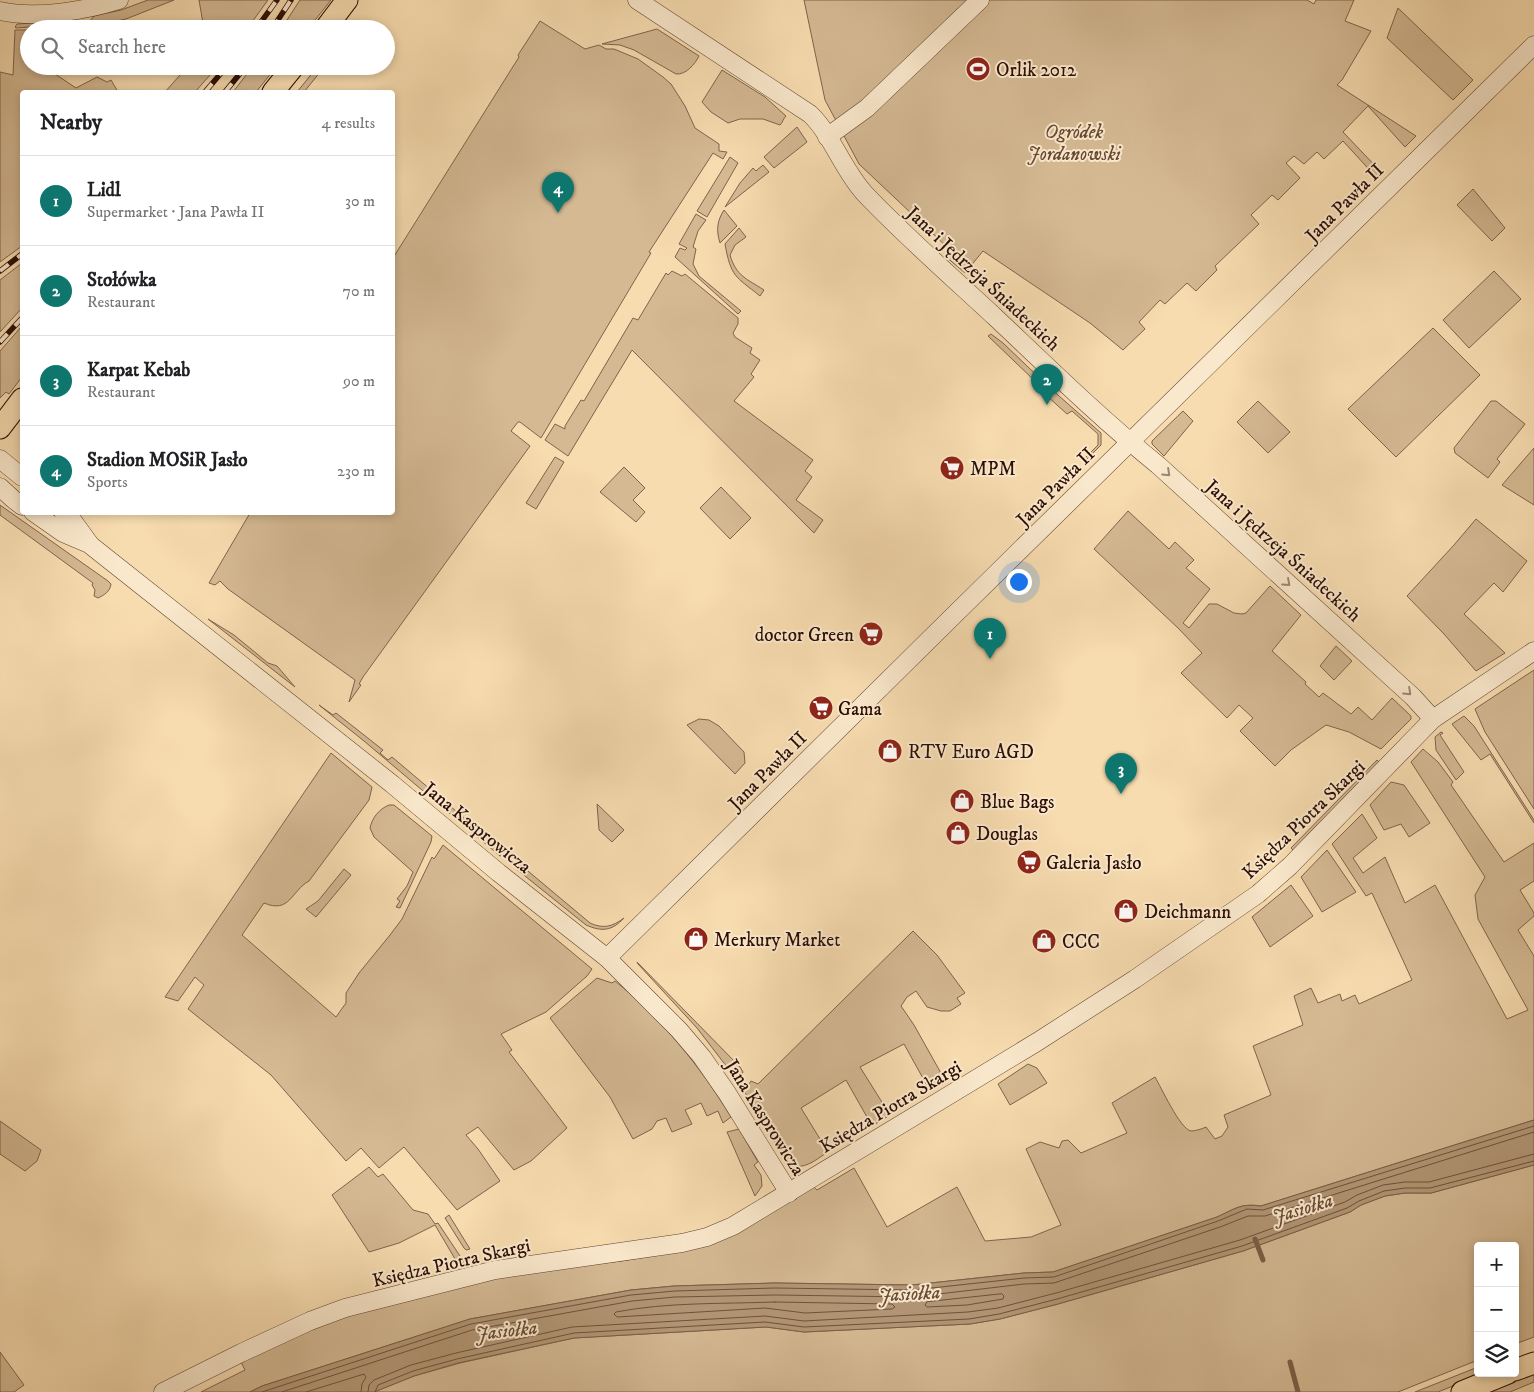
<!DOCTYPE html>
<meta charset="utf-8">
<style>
:root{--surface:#fff;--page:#f2f2f2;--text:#202124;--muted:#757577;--line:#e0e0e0;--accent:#0f766e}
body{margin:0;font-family:"IM FELL DW Pica",serif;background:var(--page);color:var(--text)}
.controls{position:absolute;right:15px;bottom:15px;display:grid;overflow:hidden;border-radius:5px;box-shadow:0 2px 8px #0003}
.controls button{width:45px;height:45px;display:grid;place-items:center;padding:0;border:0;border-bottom:1px solid var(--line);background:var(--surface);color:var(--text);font:25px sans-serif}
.you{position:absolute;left:1018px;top:581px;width:18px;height:18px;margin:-12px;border:4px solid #fff;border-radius:50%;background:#1a73e8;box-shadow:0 0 0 8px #1a73e833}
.badge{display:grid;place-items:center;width:32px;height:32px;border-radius:50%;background:var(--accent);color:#fff;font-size:16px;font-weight:700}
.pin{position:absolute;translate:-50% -41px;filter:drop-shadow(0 1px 2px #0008)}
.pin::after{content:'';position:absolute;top:26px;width:18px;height:15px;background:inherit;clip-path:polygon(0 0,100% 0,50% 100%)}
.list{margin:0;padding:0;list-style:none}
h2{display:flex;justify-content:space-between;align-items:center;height:65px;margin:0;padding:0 20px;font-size:21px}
h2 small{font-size:16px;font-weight:400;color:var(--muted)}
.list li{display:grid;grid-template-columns:32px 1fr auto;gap:15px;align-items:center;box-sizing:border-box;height:90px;padding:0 20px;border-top:1px solid var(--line)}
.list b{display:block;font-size:19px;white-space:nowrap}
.list p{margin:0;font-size:16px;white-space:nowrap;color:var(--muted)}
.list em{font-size:16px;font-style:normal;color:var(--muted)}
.icon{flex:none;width:28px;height:28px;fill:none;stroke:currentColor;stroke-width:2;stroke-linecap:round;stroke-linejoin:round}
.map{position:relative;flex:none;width:1534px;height:1392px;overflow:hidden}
.search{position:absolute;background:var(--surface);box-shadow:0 2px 8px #0003;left:20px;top:20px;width:375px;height:55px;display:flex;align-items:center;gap:12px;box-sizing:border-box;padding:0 18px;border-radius:28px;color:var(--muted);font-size:19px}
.panel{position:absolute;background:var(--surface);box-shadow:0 2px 8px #0003;left:20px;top:90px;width:375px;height:425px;border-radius:5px}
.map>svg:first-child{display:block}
.green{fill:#d4b993;stroke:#80634b}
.water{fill:#b29675;stroke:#7c5f47}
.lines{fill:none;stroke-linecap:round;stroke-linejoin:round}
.shore{stroke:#6e523c;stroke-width:1}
.stream{stroke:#7c5f47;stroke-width:5}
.minor-casing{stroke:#5e412e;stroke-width:19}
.major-casing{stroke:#2b0d03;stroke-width:23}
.minor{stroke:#fae8cc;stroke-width:18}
.major{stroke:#f7dcb0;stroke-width:21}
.rail-casing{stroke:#2b0d03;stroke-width:5.5}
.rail{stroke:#fae8cc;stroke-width:4;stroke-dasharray:11;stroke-linecap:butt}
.oneway{stroke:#9d8572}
.labels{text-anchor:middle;stroke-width:4;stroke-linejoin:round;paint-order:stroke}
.poi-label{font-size:19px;fill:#2b0d03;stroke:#fae8cc;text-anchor:start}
.park-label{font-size:19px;font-style:italic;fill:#664935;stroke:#fae8cc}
.street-label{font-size:19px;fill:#2b0d03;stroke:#fae8cc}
.water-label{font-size:20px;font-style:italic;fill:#684b36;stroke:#fae8cc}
</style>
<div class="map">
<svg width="1534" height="1392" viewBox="0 0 1534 1392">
<rect width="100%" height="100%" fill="#f7dcb0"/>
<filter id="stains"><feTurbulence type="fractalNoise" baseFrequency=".004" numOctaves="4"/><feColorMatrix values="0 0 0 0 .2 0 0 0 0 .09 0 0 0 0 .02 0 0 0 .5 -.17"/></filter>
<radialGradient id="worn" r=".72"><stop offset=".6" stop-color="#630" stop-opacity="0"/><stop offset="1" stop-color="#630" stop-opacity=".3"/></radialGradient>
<g class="green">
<polygon points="148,0 174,0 126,19 84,28 94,16 121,10"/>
<polygon points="199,0 268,0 247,29 204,29"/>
<polygon points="300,0 331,0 308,29 281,29"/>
<polygon points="804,0 1307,0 1314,4 1316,0 1354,0 1345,21 1371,31 1342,80 1337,85 1416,136 1405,147 1368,106 1343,132 1381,172 1376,177 1343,141 1324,159 1317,152 1304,164 1294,156 1286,163 1300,178 1278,200 1272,195 1251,215 1259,224 1215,266 1217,270 1196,291 1187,283 1165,304 1160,300 1139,322 1145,329 1123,350 1090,323 983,251 965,273 945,256 949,249 859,164 825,100"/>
<polygon points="1398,8 1473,80 1453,100 1387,38"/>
<polygon points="66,19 68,21 68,24 16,28 15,27 17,24 51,22"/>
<polygon points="540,21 585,49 599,45 606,49 614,49 638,59 663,77 671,84 685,106 695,128 719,144 719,151 727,152 723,159 713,153 649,252 651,253 541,438 520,422 518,422 511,431 530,446 363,677 359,684 361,685 349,702 355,680 228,589 220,581 215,585 209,583 250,513 392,512 393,258 519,57 518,55"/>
<path d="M657,29L699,56C695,64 686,75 676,74L634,50L620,45L602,44Z"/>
<polygon points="15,30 29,30 29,66 52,66 52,72 76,88 97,77 107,82 111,80 118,92 22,92 22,246 0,262 0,72 13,75"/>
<polygon points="188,66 218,66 195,92 165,92"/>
<polygon points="253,66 277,66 256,92 233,92"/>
<polygon points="318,66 325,66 304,92 297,92"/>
<path d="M722,70L765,97L786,116C783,119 783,122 780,125L763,119H740L728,123L711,112L702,102Z"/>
<polygon points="797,127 807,142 774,168 764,157"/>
<polygon points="730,157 738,163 707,217 697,211"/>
<polygon points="763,165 769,172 725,207 740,183 753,168 756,171"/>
<polygon points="1473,189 1505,228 1492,241 1457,205"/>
<path d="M724,210L737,226L720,243C716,230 717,221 724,210Z"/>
<polygon points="696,214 706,220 698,231 693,247 696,249 693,264 699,276 741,311 738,314 675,257 680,248 685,250 687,248 679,244"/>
<path d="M739,228L746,237L735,245L730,255C736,276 747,279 764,290L760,296C735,276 731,277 725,244Z"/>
<polygon points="22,263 22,308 0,332 0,280"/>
<polygon points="672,271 682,276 685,274 738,318 738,324 733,333 735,337 752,348 750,353 760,360 751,374 754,377 734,401 813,460 805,471 812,477 796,500 823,520 814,533 632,350 568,456 545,440 555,424 565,429 565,426 581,400 584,401 633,318 638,320 666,273 668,275"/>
<polygon points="1494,271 1521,299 1469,348 1443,320"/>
<polygon points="22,326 22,377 9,394 6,392 0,398 0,351"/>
<polygon points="1433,328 1480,375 1396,457 1348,409"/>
<polygon points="991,334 1003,343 1050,388 1101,433 1101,445 1086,460 1085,458 1098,445 1098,434 1072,411 1067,414 1036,386 1037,383 988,336"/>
<polygon points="1258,401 1290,432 1268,453 1237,422"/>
<polygon points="1491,401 1496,401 1525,424 1497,459 1500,462 1488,478 1455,453 1454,448"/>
<polygon points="1183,411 1193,421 1164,456 1152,444 1152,441"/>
<polygon points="1534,448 1534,505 1502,485"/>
<polygon points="555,457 564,462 536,509 526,503"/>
<polygon points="624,467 645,488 633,500 645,512 636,522 600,492"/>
<polygon points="721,487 751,518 730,539 700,508"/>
<path d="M0,505L108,581L111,584C110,592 104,595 98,598L94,596L95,590L92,585L93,583L0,515Z"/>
<polygon points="1128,511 1169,549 1175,542 1194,560 1186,568 1210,589 1183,623 1189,628 1209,604 1217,604 1234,613 1242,614 1246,613 1270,586 1301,615 1272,651 1306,682 1305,684 1319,697 1323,693 1351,714 1358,707 1372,720 1392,698 1411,716 1411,719 1381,749 1349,732 1326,725 1291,750 1275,766 1240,731 1253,718 1239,705 1227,718 1181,673 1202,653 1178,628 1094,549"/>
<polygon points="1476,519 1527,561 1503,592 1494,583 1464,614 1505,653 1476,671 1444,634 1407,596 1454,545"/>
<polygon points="208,619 234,635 268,663 277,666 295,687"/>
<polygon points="1336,646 1352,661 1334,680 1320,666"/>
<polygon points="1534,670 1534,809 1485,732 1475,709"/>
<polygon points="319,705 333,715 336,713 383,750 380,753 388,760 392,757 507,854 500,856 364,741"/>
<polygon points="1464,716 1474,726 1534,820 1534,823 1490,754 1481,760 1452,724"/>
<polygon points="699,719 709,720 719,726 744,752 745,763 735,774 687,725"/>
<polygon points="1441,732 1443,733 1440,735 1464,772 1456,780 1436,750 1435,737"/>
<path d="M1423,749L1438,762L1453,782L1451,785L1504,862L1534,843V881L1520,890L1534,913V916L1518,930L1534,956V1120L1261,1206C1240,1203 1235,1209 1217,1217L1053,1272L1024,1273L912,1285L775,1283L674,1286L631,1290L470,1319L262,1386L250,1392H201L245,1370L241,1362L282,1342L344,1317L511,1274L621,1261L689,1250L814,1187L817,1190L854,1168L887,1227L957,1187L985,1241L1031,1237L1061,1225L1026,1149L1040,1142L1059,1148L1062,1141L1068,1140L1081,1153L1127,1133L1112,1103L1155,1077C1161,1087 1180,1129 1191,1131C1195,1131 1202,1129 1206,1127L1215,1139L1222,1136L1228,1127L1224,1115L1271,1095L1253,1046L1303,1025L1294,996L1311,988L1318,1003L1340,994L1342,1001L1355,995L1359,1004L1412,980L1372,893L1366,896L1332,844L1362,814L1377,838L1353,858L1363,873L1385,857L1405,903L1435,885L1507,1019L1528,1010L1478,919L1475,895L1485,877L1411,762Z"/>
<path d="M331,753L372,787L369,800L309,881C291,891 290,914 264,903L242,935L336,1017L346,1003V993L359,973L390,935L402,919L432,857L434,859L443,845L592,969L587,976L546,1012L501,1034L512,1050L509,1052L567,1128L531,1161L514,1170L478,1127L466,1135L478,1149L500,1181L457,1210L404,1147L379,1168L361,1148L346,1161L271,1075L188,1009L204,985L195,977L178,1001L165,997Z"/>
<polygon points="1377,760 1379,762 1293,850 1291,848"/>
<polygon points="1391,782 1404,785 1430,823 1409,837 1401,824 1384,830 1370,805"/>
<polygon points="597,804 624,830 612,842 599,830"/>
<path d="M389,805H394L432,836L431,842L400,908L396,907L400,901L397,899L407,886L413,872L374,837L370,828C372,818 379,809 389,805Z"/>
<polygon points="1327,850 1356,892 1322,912 1301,877"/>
<path d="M516,861L590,923C603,929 612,927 624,918C612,931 602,932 586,925L515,868Z"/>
<polygon points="344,869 351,875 316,917 306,909 318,901"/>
<polygon points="1291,885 1313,916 1270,947 1252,917"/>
<path d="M913,931L937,955L965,993L957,998L961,1004L950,1011H941L927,1007L916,991L907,997L901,1006L914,1025L946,1082L930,1091L904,1044L860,1067L890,1115L872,1126L846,1080L801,1108L828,1152C815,1160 802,1173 787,1162L744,1091L751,1081L758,1084Z"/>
<polygon points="637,962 740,1067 743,1072 742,1075 737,1080 697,1028 638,964"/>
<path d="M597,978L612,983L615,981C662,1019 700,1066 731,1117L723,1123L718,1111L707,1116L701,1103L685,1110L692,1124L672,1132L666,1118L657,1121L652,1129L633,1139L610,1097L550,1018Z"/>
<polygon points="1028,1064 1037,1068 1047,1083 1010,1105 998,1084"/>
<polygon points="0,1121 41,1150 37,1161 25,1171 0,1154"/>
<polygon points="739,1129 758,1162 754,1165 761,1175 762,1186 755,1196 727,1132"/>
<polygon points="1534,1165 1534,1337 1515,1344 1515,1246 1478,1246 1478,1360 1398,1392 374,1392 414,1376 460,1363 574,1338 766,1327 804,1332 970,1324 1000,1319 1058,1304 1243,1251 1350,1212 1361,1205 1385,1196 1405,1193 1431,1193"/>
<polygon points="369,1167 378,1177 383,1174 413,1210 428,1214 435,1224 438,1223 464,1262 458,1264 435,1225 399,1243 369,1252 332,1195"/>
<polygon points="449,1215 470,1249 466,1250 464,1248 445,1218"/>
<polygon points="0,1352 24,1385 14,1392 0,1392"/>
<polygon points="1478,1367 1478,1373 1485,1373 1438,1392 1415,1392"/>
<polygon points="1534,1373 1534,1382 1510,1392 1489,1392"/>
</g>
<path class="water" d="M1534,1120V1165L1431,1193H1405L1385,1196L1361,1205L1350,1212L1243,1251L1058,1304L1000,1319L970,1324L804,1332L766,1327L574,1338L458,1363L414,1376L374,1392H250L262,1386L470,1319L631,1290L674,1286L775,1283L912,1285L1024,1273L1053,1272L1217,1217C1235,1209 1240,1203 1261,1206Z"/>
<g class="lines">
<g class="shore">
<polygon points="1002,1294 1004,1296 1003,1299 967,1305 927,1307 925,1305 927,1302"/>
<path d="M775,1302L892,1304L895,1307L892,1309L805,1313L765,1308L617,1317L614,1314L616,1312C668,1302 722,1304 775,1302Z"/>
<polyline points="262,1392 471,1324 631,1295 675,1291 775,1288 913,1290 1024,1278 1054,1277 1218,1221 1247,1209 1263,1210 1534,1126"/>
<polyline points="282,1392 472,1330 632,1301 675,1297 775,1295 913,1297 1024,1284 1054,1283 1220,1227 1248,1216 1265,1216 1534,1132"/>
<polyline points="306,1392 364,1374 366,1377 362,1384 361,1392"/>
<polyline points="368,1392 369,1385 374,1380 411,1365 456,1353 572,1327 765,1316 804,1321 968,1312 998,1308 1056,1293 1240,1240 1345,1202 1357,1195 1383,1185 1405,1182 1429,1182 1534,1154"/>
<polyline points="375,1392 378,1385 413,1371 457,1359 574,1333 765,1322 804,1327 969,1319 999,1314 1057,1299 1242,1246 1347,1208 1359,1201 1384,1191 1405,1188 1430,1188 1534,1161"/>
</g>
<g class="stream">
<polyline points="1255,1239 1263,1260"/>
<polyline points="1290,1362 1298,1392"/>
</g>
<defs>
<g id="minor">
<path d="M637,0L810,114C833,136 843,171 866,195C907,238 952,277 995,317C1048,367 1101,419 1158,465L1413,697L1433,719"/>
<path d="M0,11C36,19 84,11 119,0"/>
<polyline points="827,137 867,108 980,0"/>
<polyline points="0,459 22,477"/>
<polyline points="0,487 13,499 22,506"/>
<polyline points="33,512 63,533 89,544 392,784 499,873 607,958 679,1030 702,1057 727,1093 789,1193"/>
<polyline points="63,512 73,521 89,543"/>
<polyline points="607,958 946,623 1534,45"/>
<polyline points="163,1392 241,1353 310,1321 345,1308 495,1270 682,1243 707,1237 733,1226 1037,1042 1135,979 1258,894 1290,866 1433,719 1534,651"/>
</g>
<g id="major">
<polyline points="325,29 347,0"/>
<polyline points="273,92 294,66"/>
<polyline points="0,428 22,399"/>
<polyline points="1515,1370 1534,1363"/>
<polyline points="1462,1392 1508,1373"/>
</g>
</defs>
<use href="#minor" class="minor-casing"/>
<use href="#major" class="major-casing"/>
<use href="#minor" class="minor"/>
<use href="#major" class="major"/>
<defs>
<g id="rail">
<polyline points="256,29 277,0"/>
<polyline points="272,29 291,0"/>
<polyline points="205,92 227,66"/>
<polyline points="225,92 246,66"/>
<polyline points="0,271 22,254"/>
<polyline points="0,342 22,318"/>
</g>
</defs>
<use href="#rail" class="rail-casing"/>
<use href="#rail" class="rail"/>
</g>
<defs><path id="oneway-chevron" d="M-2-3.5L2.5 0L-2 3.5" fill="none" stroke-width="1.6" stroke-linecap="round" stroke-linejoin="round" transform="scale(1.25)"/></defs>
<g class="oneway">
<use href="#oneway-chevron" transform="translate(1167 473) rotate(43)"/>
<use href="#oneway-chevron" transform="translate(1287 583) rotate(42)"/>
<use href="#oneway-chevron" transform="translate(1408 692) rotate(43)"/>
</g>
<defs>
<symbol id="stadium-disc" viewBox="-11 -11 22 22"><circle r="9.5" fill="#8f2418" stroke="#fae8cc"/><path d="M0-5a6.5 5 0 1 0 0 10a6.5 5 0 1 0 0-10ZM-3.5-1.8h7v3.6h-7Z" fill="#fff"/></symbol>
<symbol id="supermarket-disc" viewBox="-11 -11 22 22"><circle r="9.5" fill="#8f2418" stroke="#fae8cc"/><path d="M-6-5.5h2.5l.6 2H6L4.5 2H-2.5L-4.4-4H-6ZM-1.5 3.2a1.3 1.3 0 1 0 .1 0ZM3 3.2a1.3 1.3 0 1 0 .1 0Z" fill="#fff"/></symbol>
<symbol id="shop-disc" viewBox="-11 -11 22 22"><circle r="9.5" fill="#8f2418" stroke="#fae8cc"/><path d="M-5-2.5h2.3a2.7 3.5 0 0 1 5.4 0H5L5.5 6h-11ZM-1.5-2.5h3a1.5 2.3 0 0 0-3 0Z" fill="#fff"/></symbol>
</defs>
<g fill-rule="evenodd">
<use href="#stadium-disc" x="964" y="55" width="28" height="28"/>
<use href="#supermarket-disc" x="938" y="454" width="28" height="28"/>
<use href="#supermarket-disc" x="857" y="620" width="28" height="28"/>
<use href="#supermarket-disc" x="807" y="694" width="28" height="28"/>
<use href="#shop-disc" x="876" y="737" width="28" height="28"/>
<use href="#shop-disc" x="948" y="787" width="28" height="28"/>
<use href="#shop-disc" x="944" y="819" width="28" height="28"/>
<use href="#supermarket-disc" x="1015" y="848" width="28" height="28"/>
<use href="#shop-disc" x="1112" y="897" width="28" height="28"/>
<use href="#shop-disc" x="682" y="925" width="28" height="28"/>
<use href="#shop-disc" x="1030" y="927" width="28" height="28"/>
</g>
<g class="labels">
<g class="poi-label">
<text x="996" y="76">Orlik 2012</text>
<text x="970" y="475">MPM</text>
<text x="854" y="641" text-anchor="end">doctor Green</text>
<text x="838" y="715">Gama</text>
<text x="908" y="758">RTV Euro AGD</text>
<text x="980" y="808">Blue Bags</text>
<text x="976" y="840">Douglas</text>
<text x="1046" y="869">Galeria Jasło</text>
<text x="1144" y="918">Deichmann</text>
<text x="714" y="946">Merkury Market</text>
<text x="1062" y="948">CCC</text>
</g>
<g class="park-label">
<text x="1074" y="138">Ogródek<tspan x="1074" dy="22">Jordanowski</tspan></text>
</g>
<g class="street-label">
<text transform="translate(1344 202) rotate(-45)" y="7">Jana Pawła II</text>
<text transform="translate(984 278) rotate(43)" y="7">Jana i Jędrzeja Śniadeckich</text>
<text transform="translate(1055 486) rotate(-45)" y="7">Jana Pawła II</text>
<text transform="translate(1284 550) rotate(42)" y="7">Jana i Jędrzeja Śniadeckich</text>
<text transform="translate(767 770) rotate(-45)" y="7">Jana Pawła II</text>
<text transform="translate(1303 819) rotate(-44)" y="7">Księdza Piotra Skargi</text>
<text transform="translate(478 827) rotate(39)" y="7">Jana Kasprowicza</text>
<text transform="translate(890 1106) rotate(-31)" y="7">Księdza Piotra Skargi</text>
<text transform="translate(766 1117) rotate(58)" y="7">Jana Kasprowicza</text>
<text transform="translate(451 1262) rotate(-13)" y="7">Księdza Piotra Skargi</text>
</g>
<g class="water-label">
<text transform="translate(1302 1208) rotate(-17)" y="7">Jasiołka</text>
<text transform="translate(909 1293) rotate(-3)" y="7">Jasiołka</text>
<text transform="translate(506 1330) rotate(-6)" y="7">Jasiołka</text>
</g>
</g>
<rect width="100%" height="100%" filter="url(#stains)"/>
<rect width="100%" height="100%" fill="url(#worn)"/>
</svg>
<div class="controls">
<button>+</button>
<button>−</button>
<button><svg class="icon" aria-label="layers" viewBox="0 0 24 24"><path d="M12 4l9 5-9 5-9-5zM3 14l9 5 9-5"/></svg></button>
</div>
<div class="you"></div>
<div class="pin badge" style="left:990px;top:659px">1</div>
<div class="pin badge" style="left:1047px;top:405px">2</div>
<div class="pin badge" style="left:1121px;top:794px">3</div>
<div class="pin badge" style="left:558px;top:213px">4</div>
<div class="search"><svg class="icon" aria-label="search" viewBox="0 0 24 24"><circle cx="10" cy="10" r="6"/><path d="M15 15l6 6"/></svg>Search here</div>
<section class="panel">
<h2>Nearby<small>4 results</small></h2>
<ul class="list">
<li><span class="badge">1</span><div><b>Lidl</b><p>Supermarket · Jana Pawła II</p></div><em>30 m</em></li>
<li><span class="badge">2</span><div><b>Stołówka</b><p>Restaurant</p></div><em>70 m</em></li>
<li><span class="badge">3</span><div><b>Karpat Kebab</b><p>Restaurant</p></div><em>90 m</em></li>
<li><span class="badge">4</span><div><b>Stadion MOSiR Jasło</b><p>Sports</p></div><em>230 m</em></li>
</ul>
</section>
</div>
